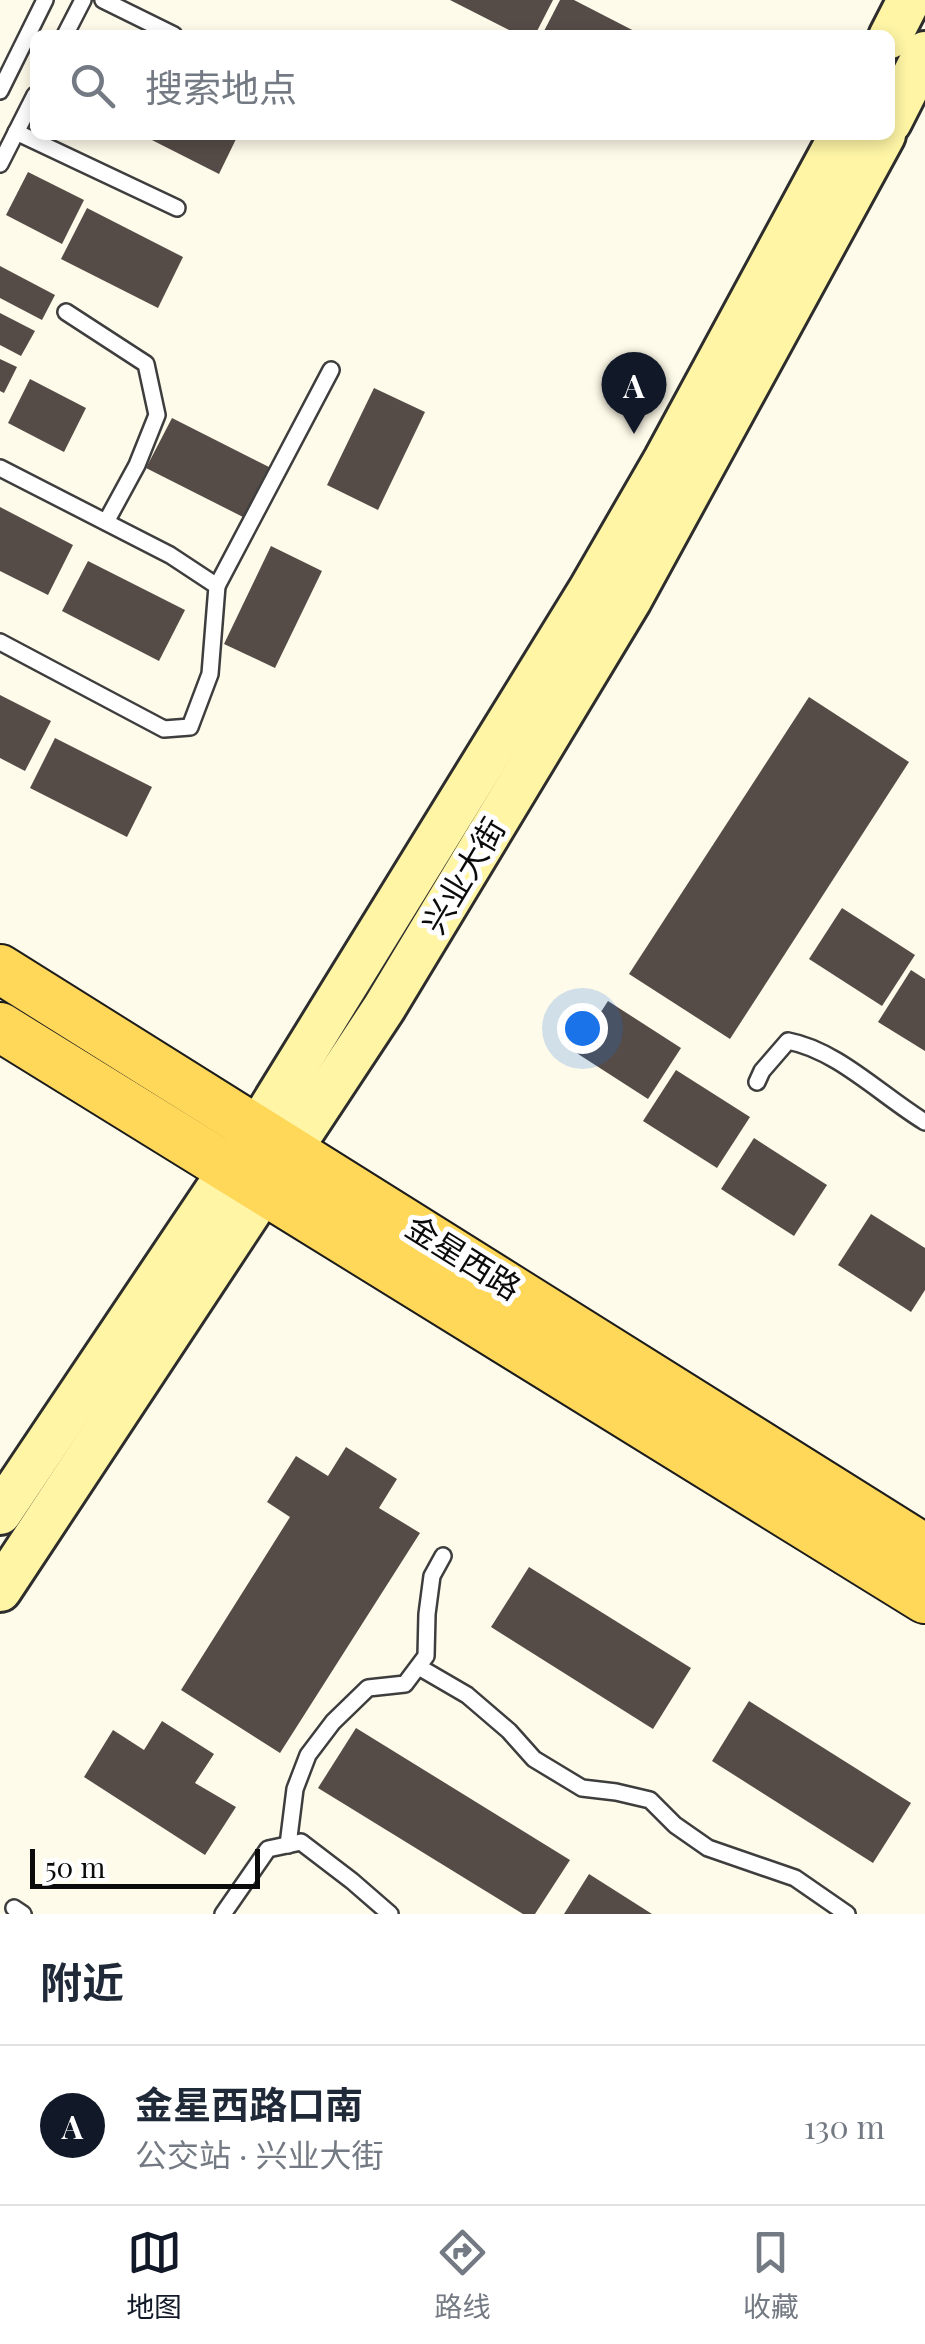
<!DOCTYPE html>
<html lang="zh">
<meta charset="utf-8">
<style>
:root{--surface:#fff;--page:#f6f6f7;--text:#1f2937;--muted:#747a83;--line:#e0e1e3;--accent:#111827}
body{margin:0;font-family:"Playfair Display","Noto Sans SC",serif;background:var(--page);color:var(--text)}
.scale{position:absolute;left:30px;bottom:25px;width:230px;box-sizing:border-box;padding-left:10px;border:5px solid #0b0b0b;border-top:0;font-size:28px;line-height:35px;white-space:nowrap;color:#0b0b0b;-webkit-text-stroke:8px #fff;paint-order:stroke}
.you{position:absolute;left:582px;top:1028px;width:35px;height:35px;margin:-25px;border:8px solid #fff;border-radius:50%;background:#1a73e8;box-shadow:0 0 0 15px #1a73e833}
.badge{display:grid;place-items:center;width:65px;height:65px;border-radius:50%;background:var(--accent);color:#fff;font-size:32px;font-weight:700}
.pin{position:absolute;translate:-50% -82px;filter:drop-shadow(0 2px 5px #0008)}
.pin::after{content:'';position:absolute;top:52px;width:35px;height:30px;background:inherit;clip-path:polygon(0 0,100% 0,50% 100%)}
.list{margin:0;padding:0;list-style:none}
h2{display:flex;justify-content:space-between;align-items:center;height:130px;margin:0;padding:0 40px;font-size:42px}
h2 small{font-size:32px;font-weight:400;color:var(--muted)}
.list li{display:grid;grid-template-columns:65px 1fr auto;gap:30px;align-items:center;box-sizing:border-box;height:160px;padding:0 40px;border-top:2px solid var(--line)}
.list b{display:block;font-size:38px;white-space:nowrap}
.list p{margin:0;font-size:32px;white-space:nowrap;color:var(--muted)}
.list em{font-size:32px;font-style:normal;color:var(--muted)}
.icon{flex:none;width:55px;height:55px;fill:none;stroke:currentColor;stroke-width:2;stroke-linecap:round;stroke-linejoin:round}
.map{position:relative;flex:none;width:925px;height:1914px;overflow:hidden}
.search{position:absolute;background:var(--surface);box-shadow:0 5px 15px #0003;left:30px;right:30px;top:30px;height:110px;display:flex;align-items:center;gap:25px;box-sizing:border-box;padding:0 35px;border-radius:15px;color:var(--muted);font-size:38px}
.sheet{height:290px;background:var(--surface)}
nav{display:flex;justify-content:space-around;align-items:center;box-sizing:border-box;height:140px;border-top:2px solid var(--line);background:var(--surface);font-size:28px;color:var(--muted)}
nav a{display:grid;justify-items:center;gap:5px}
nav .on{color:var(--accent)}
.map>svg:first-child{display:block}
.building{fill:#554c47}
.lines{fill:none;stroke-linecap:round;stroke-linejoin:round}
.service-casing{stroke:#3e3e3e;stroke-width:20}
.secondary-casing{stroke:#2d2d2d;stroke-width:48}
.primary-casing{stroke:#1c1c1c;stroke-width:52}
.service{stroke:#fff;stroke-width:15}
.secondary{stroke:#fff5a5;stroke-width:42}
.primary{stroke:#ffd85a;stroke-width:48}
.labels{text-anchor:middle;stroke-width:10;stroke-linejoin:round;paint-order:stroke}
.street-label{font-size:32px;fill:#0b0b0b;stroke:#fff}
</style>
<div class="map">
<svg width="925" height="1914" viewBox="0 0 925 1914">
<rect width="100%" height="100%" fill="#fffbea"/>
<g class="building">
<polygon points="450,0 553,0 535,35 519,35"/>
<polygon points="560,0 574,0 642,35 542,35"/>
<polygon points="142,135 238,135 219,174"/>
<polygon points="28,172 84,200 62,244 6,215"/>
<polygon points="87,208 183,257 158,308 61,259"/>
<polygon points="0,266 55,295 42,320 0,298"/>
<polygon points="0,313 35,331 21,356 0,345"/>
<polygon points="0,359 17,367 4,393 0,391"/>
<polygon points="30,379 86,408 64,452 8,423"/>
<polygon points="374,388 425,412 378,510 327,485"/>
<polygon points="172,418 269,467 243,517 146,468"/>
<polygon points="0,507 73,545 48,595 0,571"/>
<polygon points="271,546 322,571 275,668 224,644"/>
<polygon points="88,561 185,610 159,661 62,611"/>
<polygon points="0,695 51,721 25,771 0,758"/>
<polygon points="809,697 909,762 730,1039 629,974"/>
<polygon points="55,738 152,787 127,837 30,788"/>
<polygon points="842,908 915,955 882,1006 809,959"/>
<polygon points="911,970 925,979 925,1051 878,1022"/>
<polygon points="608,1001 681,1048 648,1099 575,1052"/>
<polygon points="676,1070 750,1117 717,1168 643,1121"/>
<polygon points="754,1138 827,1185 794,1236 721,1189"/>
<polygon points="871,1214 925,1248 925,1290 911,1312 838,1265"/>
<polygon points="346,1447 397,1479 379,1508 420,1533 280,1753 181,1690 290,1517 267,1502 296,1456 328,1476"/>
<polygon points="529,1567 691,1668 653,1729 491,1627"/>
<polygon points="749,1701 911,1803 873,1863 712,1761"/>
<polygon points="162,1721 214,1754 195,1783 236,1807 205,1855 84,1777 113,1730 144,1750"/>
<polygon points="356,1728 570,1860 535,1914 523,1914 318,1788"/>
<polygon points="589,1874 652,1914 564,1914"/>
</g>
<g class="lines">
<defs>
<g id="service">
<polyline points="103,0 174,35"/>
<polyline points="65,35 83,0"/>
<polyline points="0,91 45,0"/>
<polyline points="16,132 177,208"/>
<polyline points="0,164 35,95"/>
<polyline points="66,312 146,364 157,415 137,465 106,522"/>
<polyline points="0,468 170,555 217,586 210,674 190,727 164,729 0,642"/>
<polyline points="217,586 331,370"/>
<path d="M757,1082L762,1071L788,1041C837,1050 882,1096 925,1122"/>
<polyline points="424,1670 467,1695 509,1731 534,1759 582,1788 616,1792 650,1800 675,1825 708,1848 795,1878 847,1914"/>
<polyline points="288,1845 295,1789 308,1755 333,1722 368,1688 405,1684 426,1656 427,1614 432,1576 443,1556"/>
<polyline points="14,1908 23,1914"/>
<polyline points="223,1914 268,1849 301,1842 352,1881 390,1914"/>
</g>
<g id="secondary">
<polyline points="890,37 909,0"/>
<polyline points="890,122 925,53"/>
<polyline points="0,1513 257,1130 591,588 665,460 841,135"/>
<polyline points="0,1590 384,1008 630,600 884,135"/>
</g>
<g id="primary">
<polyline points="0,969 925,1549"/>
<polyline points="0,1027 925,1599"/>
</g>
</defs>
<use href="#service" class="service-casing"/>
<use href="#secondary" class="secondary-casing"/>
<use href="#primary" class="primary-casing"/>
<use href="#service" class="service"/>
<use href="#secondary" class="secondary"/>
<use href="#primary" class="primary"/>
</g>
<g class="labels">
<g class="street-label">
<text transform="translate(464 876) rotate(-59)" y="11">兴业大街</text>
<text transform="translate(463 1258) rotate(32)" y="11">金星西路</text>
</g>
</g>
</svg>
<div class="scale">50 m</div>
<div class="you"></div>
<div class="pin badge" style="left:634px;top:434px">A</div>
<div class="search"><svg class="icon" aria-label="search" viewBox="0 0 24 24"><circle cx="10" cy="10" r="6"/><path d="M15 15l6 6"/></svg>搜索地点</div>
</div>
<section class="sheet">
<h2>附近<small></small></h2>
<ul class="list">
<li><span class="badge">A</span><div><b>金星西路口南</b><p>公交站 · 兴业大街</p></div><em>130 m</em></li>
</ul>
</section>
<nav>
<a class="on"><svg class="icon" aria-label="map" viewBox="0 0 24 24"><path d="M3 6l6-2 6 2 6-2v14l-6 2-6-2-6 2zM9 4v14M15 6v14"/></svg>地图</a>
<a><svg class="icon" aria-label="directions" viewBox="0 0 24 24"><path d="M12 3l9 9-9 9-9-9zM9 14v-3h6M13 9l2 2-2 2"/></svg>路线</a>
<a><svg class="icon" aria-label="saved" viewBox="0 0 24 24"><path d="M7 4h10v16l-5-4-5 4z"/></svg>收藏</a>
</nav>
